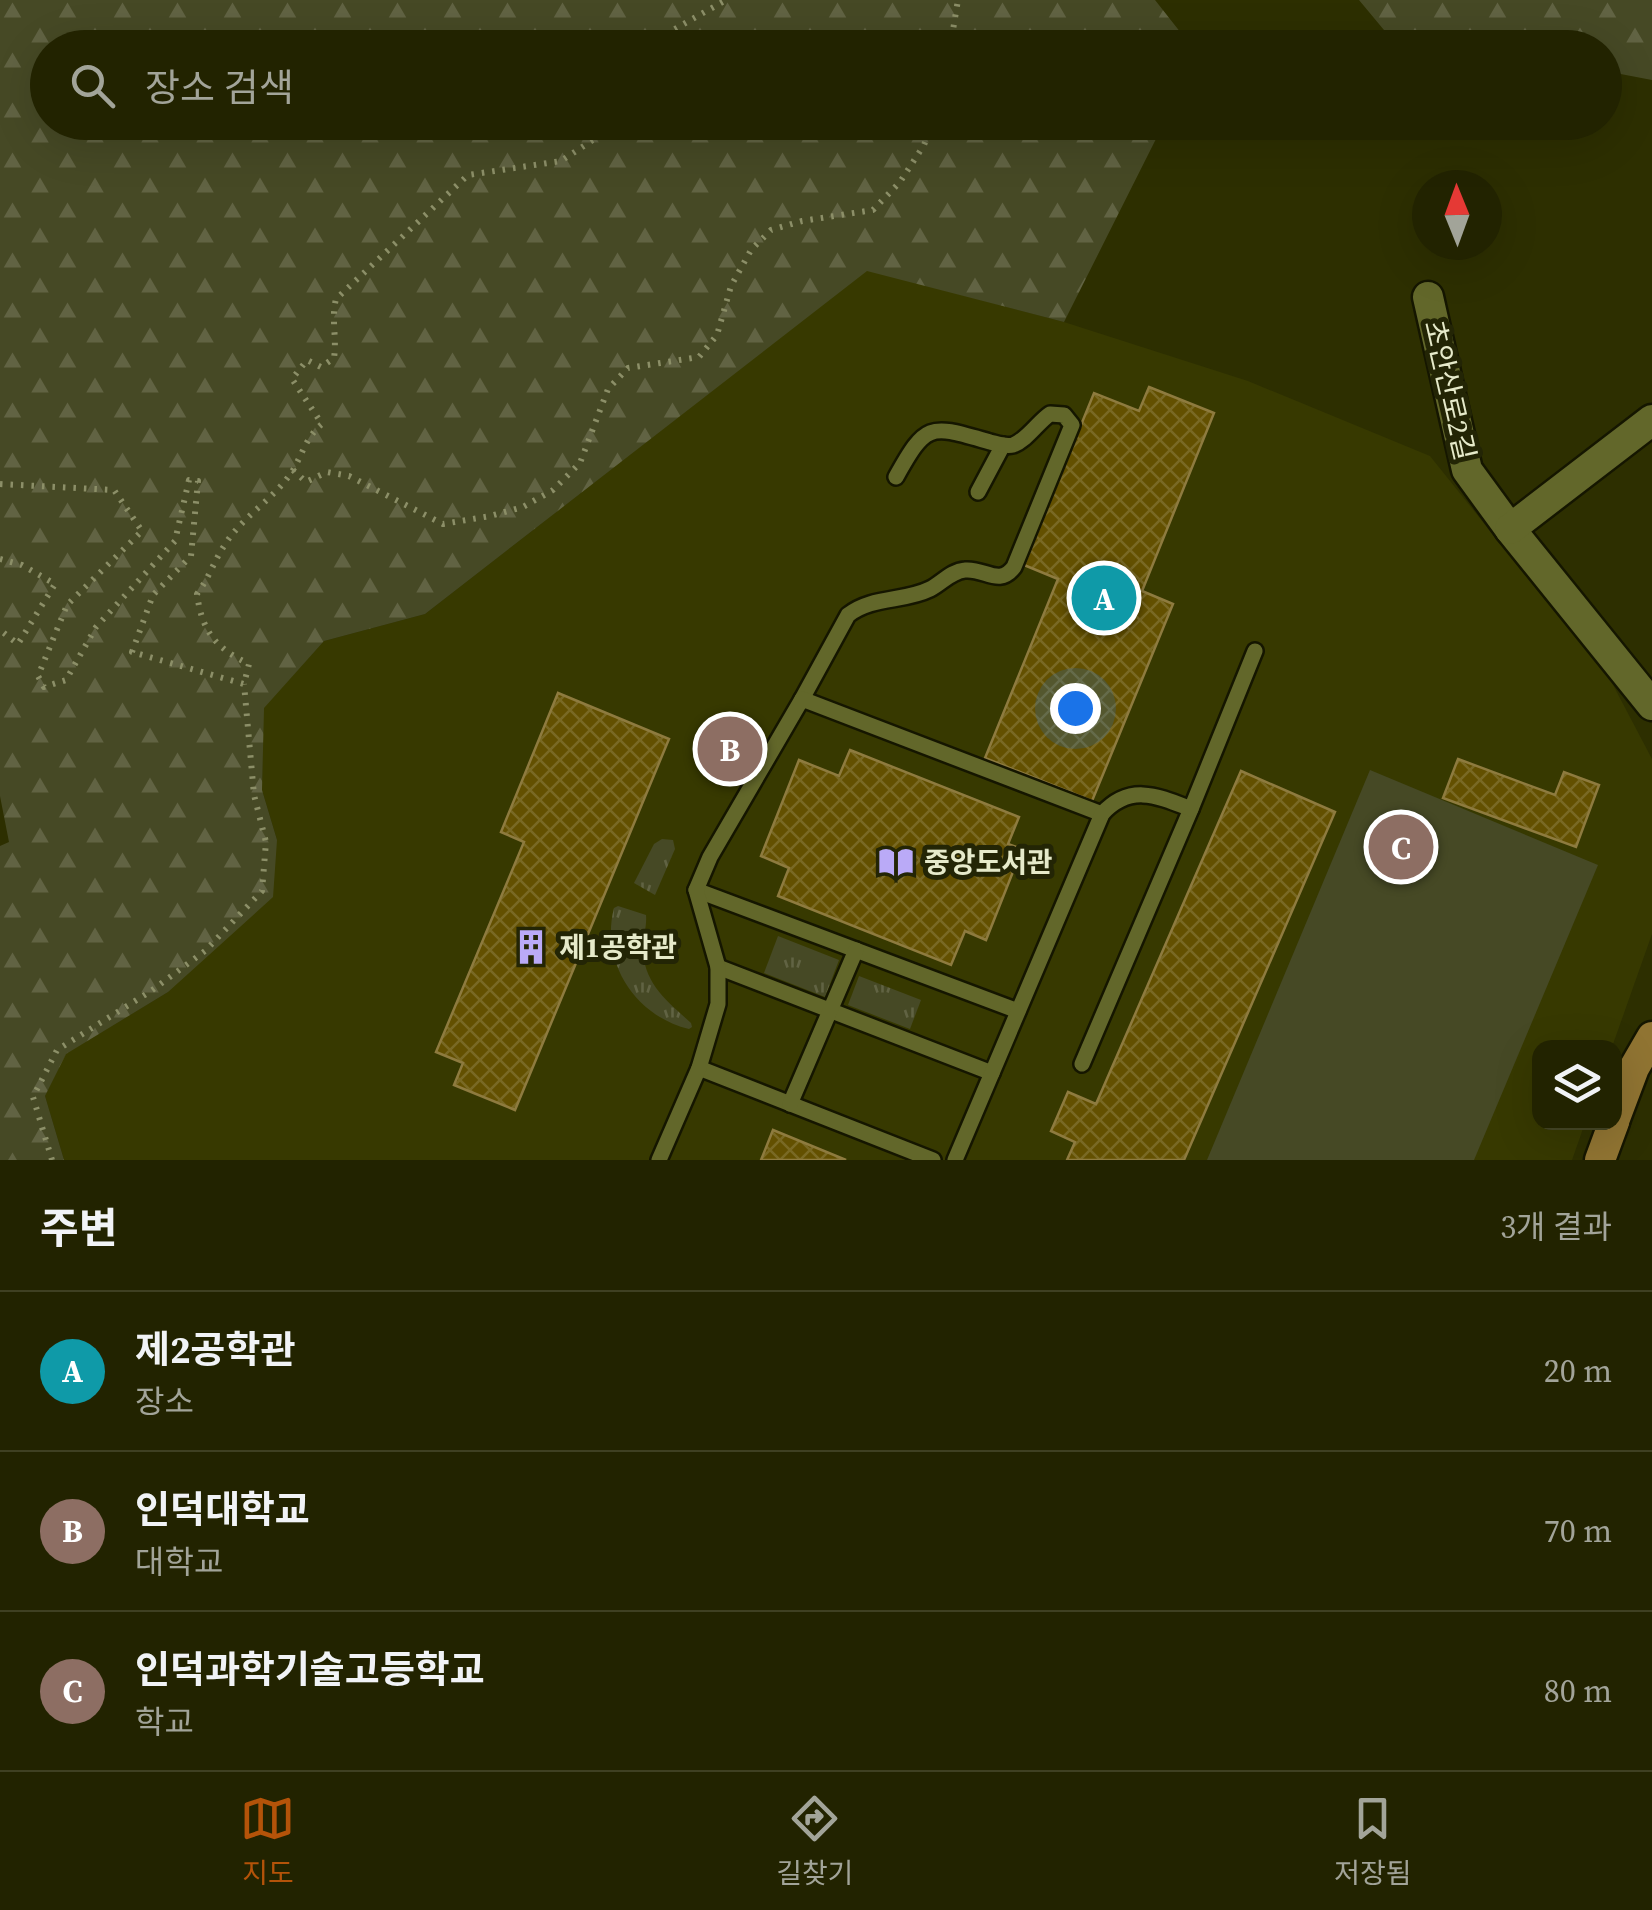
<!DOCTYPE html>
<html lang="ko">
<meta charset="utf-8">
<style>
:root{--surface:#222300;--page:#2a2b0a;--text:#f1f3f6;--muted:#a2a499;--line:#3f4022;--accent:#b45309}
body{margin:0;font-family:"Source Serif 4","Noto Sans KR",serif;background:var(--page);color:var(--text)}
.controls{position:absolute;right:30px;bottom:30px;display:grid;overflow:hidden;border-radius:20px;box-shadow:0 10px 40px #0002}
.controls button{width:90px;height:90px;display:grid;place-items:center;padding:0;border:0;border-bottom:2px solid var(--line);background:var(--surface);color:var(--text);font:50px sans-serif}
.compass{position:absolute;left:1412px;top:170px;width:90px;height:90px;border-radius:50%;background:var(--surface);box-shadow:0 10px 40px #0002;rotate:359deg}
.you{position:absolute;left:1075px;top:708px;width:35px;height:35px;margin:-25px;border:8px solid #fff;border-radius:50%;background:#1a73e8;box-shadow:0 0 0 15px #1a73e833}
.badge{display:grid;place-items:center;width:65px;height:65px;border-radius:50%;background:var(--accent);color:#fff;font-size:32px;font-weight:700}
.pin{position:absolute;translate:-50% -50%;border:5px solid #fff;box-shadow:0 2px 10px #0006}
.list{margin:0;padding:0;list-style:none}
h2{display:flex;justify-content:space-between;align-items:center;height:130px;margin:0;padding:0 40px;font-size:42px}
h2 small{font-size:32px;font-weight:400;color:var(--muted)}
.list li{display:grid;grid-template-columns:65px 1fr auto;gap:30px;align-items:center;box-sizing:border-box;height:160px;padding:0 40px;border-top:2px solid var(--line)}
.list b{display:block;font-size:38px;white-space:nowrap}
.list p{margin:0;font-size:32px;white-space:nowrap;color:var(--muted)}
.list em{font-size:32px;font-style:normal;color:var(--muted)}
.icon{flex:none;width:55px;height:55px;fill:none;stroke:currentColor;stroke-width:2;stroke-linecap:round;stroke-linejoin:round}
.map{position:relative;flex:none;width:1652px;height:1160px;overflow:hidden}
.search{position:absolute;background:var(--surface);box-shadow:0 10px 40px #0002;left:30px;right:30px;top:30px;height:110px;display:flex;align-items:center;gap:25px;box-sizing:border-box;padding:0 35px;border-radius:55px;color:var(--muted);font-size:38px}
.sheet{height:610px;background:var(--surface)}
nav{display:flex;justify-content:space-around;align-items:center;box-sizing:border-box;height:140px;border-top:2px solid var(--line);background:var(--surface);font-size:28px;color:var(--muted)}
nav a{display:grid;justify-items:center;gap:5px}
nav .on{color:var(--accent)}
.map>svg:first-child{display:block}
.built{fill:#373900}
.grass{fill:url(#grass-tufts)}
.forest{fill:url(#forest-firs)}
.garden{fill:#464925}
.building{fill:url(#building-cross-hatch);stroke:#8e7b3f;stroke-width:2.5}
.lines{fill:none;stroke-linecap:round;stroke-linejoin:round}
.lane-casing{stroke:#151600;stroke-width:20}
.street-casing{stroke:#151600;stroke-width:35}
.secondary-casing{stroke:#151600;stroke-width:35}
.path{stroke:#8c8f68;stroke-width:6;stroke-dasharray:2.5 8;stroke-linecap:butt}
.lane{stroke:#62672a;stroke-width:15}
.street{stroke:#62672a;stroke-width:30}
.secondary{stroke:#907432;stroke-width:30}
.labels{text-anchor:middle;stroke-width:10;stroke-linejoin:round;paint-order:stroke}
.street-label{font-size:28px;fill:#e6eaca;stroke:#232505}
.poi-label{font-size:28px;font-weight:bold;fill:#e6eaca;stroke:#232505;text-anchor:start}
</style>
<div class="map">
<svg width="1652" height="1160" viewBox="0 0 1652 1160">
<defs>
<pattern id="grass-tufts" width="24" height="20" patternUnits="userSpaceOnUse" patternTransform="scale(2.5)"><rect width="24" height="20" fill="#464925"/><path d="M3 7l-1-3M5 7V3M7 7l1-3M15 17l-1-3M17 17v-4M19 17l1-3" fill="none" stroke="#616343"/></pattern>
<pattern id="forest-firs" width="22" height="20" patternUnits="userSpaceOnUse" patternTransform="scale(2.5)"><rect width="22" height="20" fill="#464925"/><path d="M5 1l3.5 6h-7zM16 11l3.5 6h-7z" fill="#616343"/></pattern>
<pattern id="building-cross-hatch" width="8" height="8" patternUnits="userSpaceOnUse" patternTransform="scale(2.5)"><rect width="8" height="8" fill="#635000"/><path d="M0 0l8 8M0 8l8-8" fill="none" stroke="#796924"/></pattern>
</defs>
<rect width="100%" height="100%" fill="#2d2f00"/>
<polygon class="built" points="867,270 1064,322 1248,381 1430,456 1612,683 1652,759 1652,934 1612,1047 1540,1048 1540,1122 1585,1123 1572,1160 64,1160 45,1096 65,1054 168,992 277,840 262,790 263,708 324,641 425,614"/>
<g class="grass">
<polygon points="662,839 673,840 675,849 655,895 634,883 654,844"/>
<path d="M618,906L646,915C647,926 643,936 643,948C643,983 667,1001 691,1023L692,1027L689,1029C635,1016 600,962 614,908Z"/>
<polygon points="778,936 839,960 825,997 764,973"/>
<polygon points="859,976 921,1000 910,1029 848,1005"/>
</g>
<g class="forest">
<polygon points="0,0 1155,0 1192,47 48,48 48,122 1164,123 1064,322 867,271 425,614 324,641 264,708 262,790 277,840 273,897 168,992 66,1054 45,1096 64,1160 0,1160 0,846 9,842 0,796"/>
<polygon points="1359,0 1652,0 1652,80 1605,71 1604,48 1478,47 1384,30"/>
</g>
<polygon class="garden" points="1370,770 1598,865 1474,1160 1207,1160"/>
<g class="building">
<polygon points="1149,387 1214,413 1142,591 1173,604 1092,801 985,758 1058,579 1024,565 1094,393 1139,411"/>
<polygon points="558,693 669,739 515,1110 454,1085 463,1063 436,1052 524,842 501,832"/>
<polygon points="850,750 1019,817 1008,844 1022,849 986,940 965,931 951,965 778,896 789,868 761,856 799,760 839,776"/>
<polygon points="1458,759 1555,795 1564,772 1599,785 1576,847 1443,798"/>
<polygon points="1241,771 1335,812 1184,1160 1067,1160 1075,1142 1051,1131 1068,1092 1096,1104"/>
<polygon points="773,1130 846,1160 761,1160"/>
</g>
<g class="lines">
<defs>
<g id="lane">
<polyline points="978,492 1003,445"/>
<path d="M802,699L848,615C872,596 904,602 930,589C942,583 951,571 965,570C985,568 999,587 1014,567L1072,425L1064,415L1050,414C1038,422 1027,440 1013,445C1006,447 998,444 990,442C930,425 927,421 896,477"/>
<polyline points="696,890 1018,1011"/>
<polyline points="718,967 992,1073"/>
<polyline points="1082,1064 1191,809"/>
<polyline points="699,1068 933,1160"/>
<polyline points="790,1104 856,950"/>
<polyline points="659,1160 699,1068 718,1004 718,967 696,890 710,857 802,699 1102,814"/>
<path d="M955,1160L1102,814C1130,783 1158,796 1191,809L1255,651"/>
</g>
<g id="street">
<polyline points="1428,297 1467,470 1510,529 1652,705"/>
<polyline points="1510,529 1652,420"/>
</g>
<g id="secondary">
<polyline points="1614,1121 1634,1068 1652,1037"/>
<polyline points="1600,1160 1614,1122"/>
</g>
</defs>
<use href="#lane" class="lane-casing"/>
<use href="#street" class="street-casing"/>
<use href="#secondary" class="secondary-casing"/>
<g class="path">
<polyline points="667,48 673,30 726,0"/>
<polyline points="950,48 958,0"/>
<polyline points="293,470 306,482 327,472 349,476 443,524 490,516 523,507 553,490 580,463 608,389 628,368 699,357 717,335 731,286 751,250 771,230 802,221 873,210 900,182 924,145 933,122"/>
<path d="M0,484L114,490L142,531L67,605L38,676L44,687L66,680L96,627L175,541L189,480L198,481L191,556L153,595L132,652L244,684L249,664C216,648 202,632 197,594C209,578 214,561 224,546C242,516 275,499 293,470C303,453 306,437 322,424L292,379L307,360L321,367L334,358C337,338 331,318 336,299L468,175L561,161L620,122"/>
<polyline points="0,559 22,565 55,584 18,644 0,630"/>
<polyline points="52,1160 33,1097 57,1050 151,991 205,951 262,891 266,842 254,795 244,684"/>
</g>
<use href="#lane" class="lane"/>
<use href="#street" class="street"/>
<use href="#secondary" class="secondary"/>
</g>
<defs>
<symbol id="library-bare" viewBox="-9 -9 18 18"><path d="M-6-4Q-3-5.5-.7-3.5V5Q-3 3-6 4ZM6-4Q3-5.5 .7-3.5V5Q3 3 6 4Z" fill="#baaaf7" stroke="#232505" stroke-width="2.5" paint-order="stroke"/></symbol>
<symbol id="building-bare" viewBox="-9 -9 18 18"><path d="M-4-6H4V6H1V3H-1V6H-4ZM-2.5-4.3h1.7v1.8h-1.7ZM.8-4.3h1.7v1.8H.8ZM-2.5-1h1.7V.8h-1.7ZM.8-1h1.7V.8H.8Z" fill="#baaaf7" stroke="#232505" stroke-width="2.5" paint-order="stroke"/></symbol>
</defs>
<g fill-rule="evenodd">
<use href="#library-bare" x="871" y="837" width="50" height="50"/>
<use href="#building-bare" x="506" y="922" width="50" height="50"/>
</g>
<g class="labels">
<g class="street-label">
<text transform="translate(1450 390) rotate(77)" y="10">초안산로2길</text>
</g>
<g class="poi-label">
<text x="924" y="872">중앙도서관</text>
<text x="559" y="957">제1공학관</text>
</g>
</g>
</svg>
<div class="controls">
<button><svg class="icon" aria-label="layers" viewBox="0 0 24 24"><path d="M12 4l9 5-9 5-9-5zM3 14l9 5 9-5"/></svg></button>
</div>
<svg class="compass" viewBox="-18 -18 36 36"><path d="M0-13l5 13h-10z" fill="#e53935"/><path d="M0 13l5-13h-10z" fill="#a2a499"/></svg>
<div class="you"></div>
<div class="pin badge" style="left:1104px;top:598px;background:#0f9aa8">A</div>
<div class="pin badge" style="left:730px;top:749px;background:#8d6e63">B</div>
<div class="pin badge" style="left:1401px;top:847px;background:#8d6e63">C</div>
<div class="search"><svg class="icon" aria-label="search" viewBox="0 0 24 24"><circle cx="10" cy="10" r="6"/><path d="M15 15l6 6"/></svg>장소 검색</div>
</div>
<section class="sheet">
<h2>주변<small>3개 결과</small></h2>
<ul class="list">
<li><span class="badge" style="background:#0f9aa8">A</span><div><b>제2공학관</b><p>장소</p></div><em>20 m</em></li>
<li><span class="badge" style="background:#8d6e63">B</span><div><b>인덕대학교</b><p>대학교</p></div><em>70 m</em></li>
<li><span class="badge" style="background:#8d6e63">C</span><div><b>인덕과학기술고등학교</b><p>학교</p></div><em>80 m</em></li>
</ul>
</section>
<nav>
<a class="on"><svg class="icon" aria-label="map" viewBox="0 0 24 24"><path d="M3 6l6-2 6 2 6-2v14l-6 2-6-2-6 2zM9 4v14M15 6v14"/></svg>지도</a>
<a><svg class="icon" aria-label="directions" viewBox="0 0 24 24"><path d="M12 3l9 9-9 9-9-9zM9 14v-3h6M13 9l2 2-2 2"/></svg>길찾기</a>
<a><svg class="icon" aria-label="saved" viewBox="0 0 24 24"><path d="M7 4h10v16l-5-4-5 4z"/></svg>저장됨</a>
</nav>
